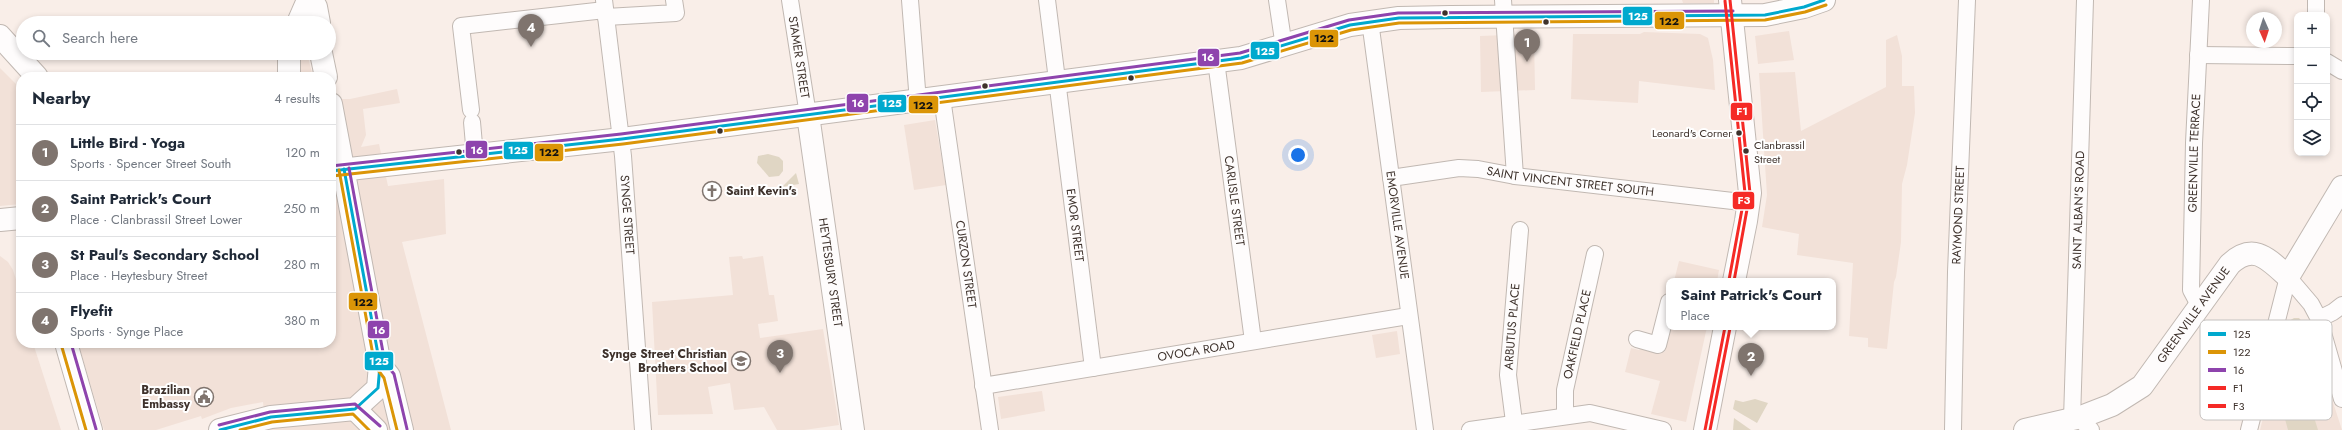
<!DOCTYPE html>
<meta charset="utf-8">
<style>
:root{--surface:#fff;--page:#f6f6f7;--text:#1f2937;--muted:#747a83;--line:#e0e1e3;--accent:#7f746e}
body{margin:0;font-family:Jost,sans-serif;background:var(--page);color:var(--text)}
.controls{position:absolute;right:12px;top:12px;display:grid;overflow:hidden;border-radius:8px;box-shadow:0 2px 6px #0003}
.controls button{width:36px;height:36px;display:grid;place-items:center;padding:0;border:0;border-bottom:1px solid var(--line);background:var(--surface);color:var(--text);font:20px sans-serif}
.compass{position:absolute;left:2246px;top:12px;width:36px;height:36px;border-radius:50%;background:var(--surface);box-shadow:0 2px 6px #0003;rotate:177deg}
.you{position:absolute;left:1298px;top:155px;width:14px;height:14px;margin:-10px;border:3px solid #fff;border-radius:50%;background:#1a73e8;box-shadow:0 0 0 6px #1a73e833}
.badge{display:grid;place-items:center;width:26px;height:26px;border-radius:50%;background:var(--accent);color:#fff;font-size:13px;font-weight:700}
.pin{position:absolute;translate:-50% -33px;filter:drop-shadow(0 1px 2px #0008)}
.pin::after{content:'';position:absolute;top:21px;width:14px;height:12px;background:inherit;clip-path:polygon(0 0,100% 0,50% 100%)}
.popup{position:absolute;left:1666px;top:278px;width:170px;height:52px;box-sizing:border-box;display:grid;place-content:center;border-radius:8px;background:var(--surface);filter:drop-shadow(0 1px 3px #0005);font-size:13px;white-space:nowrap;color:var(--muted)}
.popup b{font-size:15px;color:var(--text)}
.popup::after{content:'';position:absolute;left:50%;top:100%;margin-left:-8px;border:8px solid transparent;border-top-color:var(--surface)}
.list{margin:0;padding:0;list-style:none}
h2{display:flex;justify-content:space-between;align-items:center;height:52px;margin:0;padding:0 16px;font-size:17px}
h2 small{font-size:13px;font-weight:400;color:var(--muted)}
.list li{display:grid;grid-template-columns:26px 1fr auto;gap:12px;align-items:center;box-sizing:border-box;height:56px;padding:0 16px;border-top:1px solid var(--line)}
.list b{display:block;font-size:15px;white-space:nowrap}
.list p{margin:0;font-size:13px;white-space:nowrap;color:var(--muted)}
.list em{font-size:13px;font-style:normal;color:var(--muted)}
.icon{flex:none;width:22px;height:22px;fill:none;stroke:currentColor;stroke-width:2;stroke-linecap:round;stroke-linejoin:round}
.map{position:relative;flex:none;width:2342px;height:430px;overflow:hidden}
.search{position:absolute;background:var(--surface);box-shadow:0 2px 6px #0003;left:16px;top:16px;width:320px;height:44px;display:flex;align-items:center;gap:10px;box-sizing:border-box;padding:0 14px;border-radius:22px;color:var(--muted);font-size:15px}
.panel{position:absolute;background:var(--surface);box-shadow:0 2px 6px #0003;left:16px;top:72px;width:320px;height:276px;border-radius:16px}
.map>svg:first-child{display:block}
.built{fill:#f2e1d8}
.green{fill:#e0d6c4}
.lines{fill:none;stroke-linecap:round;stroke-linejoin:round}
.street-casing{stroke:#c1b8b2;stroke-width:18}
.secondary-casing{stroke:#c1b8b2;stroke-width:24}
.street{stroke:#fefcfc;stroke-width:16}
.secondary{stroke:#fefcfc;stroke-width:22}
.bus-1-casing{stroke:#fff;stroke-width:6}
.bus-2-casing{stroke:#fff;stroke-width:6}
.bus-3-casing{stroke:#fff;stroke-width:6}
.bus-4-casing{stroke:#fff;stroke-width:6}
.bus-5-casing{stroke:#fff;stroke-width:6}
.bus-1{stroke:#00a9ce;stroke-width:3}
.bus-2{stroke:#db9507;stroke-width:3}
.bus-3{stroke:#8e44ad;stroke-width:3}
.bus-4{stroke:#f52a26;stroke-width:3}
.bus-5{stroke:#f52a26;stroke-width:3}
.bus-dot{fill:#3e322c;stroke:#fff;stroke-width:1.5}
.labels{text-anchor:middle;stroke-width:4;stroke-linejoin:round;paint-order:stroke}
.bus-label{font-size:11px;fill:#3e322c;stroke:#fff;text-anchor:end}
.street-label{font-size:12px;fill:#3e322c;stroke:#fff}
.poi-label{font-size:12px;font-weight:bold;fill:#3e322c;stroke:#fff;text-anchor:end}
.key{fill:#fff;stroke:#c5c2c0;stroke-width:1}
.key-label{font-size:11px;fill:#3e322c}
.line-badge{stroke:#fff;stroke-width:1.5}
.badge-label{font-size:11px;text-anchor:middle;font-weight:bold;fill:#fff}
.pale-badge-label{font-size:11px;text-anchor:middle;font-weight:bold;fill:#111}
</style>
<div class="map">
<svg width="2342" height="430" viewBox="0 0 2342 430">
<rect width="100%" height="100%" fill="#f9eee8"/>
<g class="built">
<polygon points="1682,0 1714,0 1714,3 1683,3"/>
<polygon points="1789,31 1794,60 1758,64 1755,36"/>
<polygon points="1644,32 1700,34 1708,38 1713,60 1715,90 1639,81 1638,103 1571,99 1573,34 1640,34"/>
<polygon points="1534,34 1535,90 1481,92 1480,36"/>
<polygon points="1897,35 1902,56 1902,86 1914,86 1915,113 1907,165 1902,184 1901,242 1896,277 1894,282 1887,349 1868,347 1868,338 1849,336 1853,263 1797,255 1799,234 1762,227 1767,195 1759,73 1795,72 1801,131 1886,87 1886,40"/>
<polygon points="296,53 307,53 313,77 293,77"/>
<polygon points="0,68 21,89 21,204 0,206"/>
<polygon points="397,89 400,103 363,109 366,135 361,147 379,144 388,186 444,179 446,234 402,242 451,430 266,430 263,402 231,408 202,419 201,416 156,430 104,430 78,343 331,343 331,99 350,99"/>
<polygon points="935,120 946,185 914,190 904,125"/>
<polygon points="0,256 8,262 13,270 21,295 21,343 33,343 61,430 0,430"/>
<polygon points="742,256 743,259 763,256 769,295 774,295 778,321 758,324 760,338 823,329 839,425 804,430 777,430 764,407 734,410 730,383 708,387 713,414 658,415 652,302 733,295 729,257"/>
<polygon points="1679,261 1719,270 1717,281 1674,281"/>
<polygon points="1669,318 1669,327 1707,327 1686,422 1651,414 1660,381 1625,372 1631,348 1639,350 1643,347 1665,352"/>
<polygon points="1397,331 1400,354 1376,358 1372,335"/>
<polygon points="2329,390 2342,430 2260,430 2266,406"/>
<polygon points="1042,391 1045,411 1001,419 998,397"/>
</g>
<g class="green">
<polygon points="768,154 779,157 783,161 783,171 779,176 769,177 757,163 758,156"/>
<polygon points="796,173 799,184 782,187"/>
<polygon points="2294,318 2299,318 2307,327 2329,390 2266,406 2289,321"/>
<polygon points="1755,399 1768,403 1757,423 1733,409 1735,400 1743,402"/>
<polygon points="2312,411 2318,430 2288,430 2285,419"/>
<polygon points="1734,418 1751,430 1733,430"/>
</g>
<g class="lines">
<defs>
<g id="street">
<path id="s1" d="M604,0L623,156L643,430"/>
<path id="s2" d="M790,0L808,115"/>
<polyline points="910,0 918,102"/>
<path id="s3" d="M1047,0L1093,368"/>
<polyline points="1277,0 1284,47"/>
<polyline points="1503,0 1515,176"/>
<polyline points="2316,15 2316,0"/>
<polyline points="606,17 676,13 674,0"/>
<path id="s4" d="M1370,21L1425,430"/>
<polyline points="2198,55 2297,56"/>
<path id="s5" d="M1216,61L1253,341"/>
<polyline points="2327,62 2342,71"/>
<path id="s6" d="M942,98L990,430"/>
<polyline points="471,110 461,26 605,10"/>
<polyline points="472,122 475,156"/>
<path id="s7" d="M1391,178L1459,168L1478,169L1515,176L1750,203"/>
<polyline points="2288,277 2311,304 2319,319 2333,312 2342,305"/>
<path id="s8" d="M2199,305L2191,290L2194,143L2201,0"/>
<polyline points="2319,319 2342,399"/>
<polyline points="1637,339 1658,345 1669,302"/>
<path id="s9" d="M983,386L1408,316"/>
<path id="s10" d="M1565,416V390L1595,254"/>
<polyline points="2081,417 2085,424 2091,430"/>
<path id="s11" d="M2072,419L2085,0"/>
<path id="s12" d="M1514,422L1508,375L1520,230"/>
<polyline points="1470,430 1590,413 1663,430"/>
<path id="s13" d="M1953,430L1956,272L1967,0"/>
<polyline points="2249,430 2288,277"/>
</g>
<g id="secondary">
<polyline points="312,0 316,7 319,23"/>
<polyline points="1730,0 1750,193 1746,221 1734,281"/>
<polyline points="298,23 308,0"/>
<polyline points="0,36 37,77"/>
<polyline points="289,53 289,77"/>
<polyline points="321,53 326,77"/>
<path id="s14" d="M808,115L853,430"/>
<polyline points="331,171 622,139 1241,58 1350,25 1399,18 1450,17 1765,15 1804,7 1824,0"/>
<polyline points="0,220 21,218"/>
<polyline points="66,343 91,430"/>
<polyline points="381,366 389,376 402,430"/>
<polyline points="355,409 376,430"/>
<polyline points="220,430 271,417 355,409 378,388 380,365 331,104"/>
<polyline points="1705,430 1725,327"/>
<path id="s15" d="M2025,430L2081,417L2112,405L2142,386L2230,264C2254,242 2268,259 2288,277L2342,187"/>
</g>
</defs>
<use href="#street" class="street-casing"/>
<use href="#secondary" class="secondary-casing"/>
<use href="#street" class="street"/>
<use href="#secondary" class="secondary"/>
<defs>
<g id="bus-1">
<polyline points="331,171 622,139 1241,58 1350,25 1399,18 1765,15 1804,7 1824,0"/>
<polyline points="220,430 271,417 355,409 378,388 380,365 344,169"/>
</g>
<g id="bus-2">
<polyline points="339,170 375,366 384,378 397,430"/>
<polyline points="332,176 623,144 1242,63 1351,30 1399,23 1765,20 1805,12 1826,5"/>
<polyline points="61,344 86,430"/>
<polyline points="240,430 272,422 353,414 369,430"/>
</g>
<g id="bus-3">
<polyline points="331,166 621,134 1240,53 1349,20 1398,13 1733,11"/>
<polyline points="349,168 385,363 394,374 407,429"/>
<polyline points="71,343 96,429"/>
<polyline points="219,425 270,412 355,404 380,426"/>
</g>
<g id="bus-4">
<polyline points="1730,0 1750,193 1734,281"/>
<polyline points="1705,430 1725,327"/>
</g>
<g id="bus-5">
<polyline points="1725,1 1745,193 1729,280"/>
<polyline points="1710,430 1730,328"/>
</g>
</defs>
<use href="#bus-1" class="bus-1-casing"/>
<use href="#bus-2" class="bus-2-casing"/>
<use href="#bus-3" class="bus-3-casing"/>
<use href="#bus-4" class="bus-4-casing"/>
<use href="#bus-5" class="bus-5-casing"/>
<use href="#bus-1" class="bus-1"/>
<use href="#bus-2" class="bus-2"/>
<use href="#bus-3" class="bus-3"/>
<use href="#bus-4" class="bus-4"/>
<use href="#bus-5" class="bus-5"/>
</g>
<defs>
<symbol id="church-ring" viewBox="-11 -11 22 22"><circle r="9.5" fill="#fff" stroke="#7f746e" stroke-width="1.5"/><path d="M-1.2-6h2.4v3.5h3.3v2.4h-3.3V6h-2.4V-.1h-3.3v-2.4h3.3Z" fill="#7f746e"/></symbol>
<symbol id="school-ring" viewBox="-11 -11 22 22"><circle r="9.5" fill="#fff" stroke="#7f746e" stroke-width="1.5"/><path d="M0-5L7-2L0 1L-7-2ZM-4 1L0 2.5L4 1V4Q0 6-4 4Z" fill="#7f746e"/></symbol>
<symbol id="civic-ring" viewBox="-11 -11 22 22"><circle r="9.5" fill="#fff" stroke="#7f746e" stroke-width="1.5"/><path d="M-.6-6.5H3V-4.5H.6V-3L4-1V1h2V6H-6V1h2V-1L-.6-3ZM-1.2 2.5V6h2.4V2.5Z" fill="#7f746e"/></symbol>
</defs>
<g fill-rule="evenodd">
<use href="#church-ring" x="701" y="180" width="22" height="22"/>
<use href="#school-ring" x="730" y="350" width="22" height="22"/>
<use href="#civic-ring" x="193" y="386" width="22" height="22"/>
</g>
<g class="bus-dot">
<circle cx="1445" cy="13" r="3.5"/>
<circle cx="1546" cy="22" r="3.5"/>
<circle cx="1131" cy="78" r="3.5"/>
<circle cx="985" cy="86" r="3.5"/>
<circle cx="720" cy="131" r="3.5"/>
<circle cx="1739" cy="133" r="3.5"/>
<circle cx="1746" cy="151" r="3.5"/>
<circle cx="459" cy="152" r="3.5"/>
</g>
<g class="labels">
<g class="bus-label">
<text x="1732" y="137">Leonard's Corner</text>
<text x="1754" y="149" text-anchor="start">Clanbrassil<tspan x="1754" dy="14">Street</tspan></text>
</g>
<g class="street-label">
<text dy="4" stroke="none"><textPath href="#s2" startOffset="58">STAMER STREET</textPath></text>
<text dy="4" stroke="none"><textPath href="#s8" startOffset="154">GREENVILLE TERRACE</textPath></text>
<text dy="4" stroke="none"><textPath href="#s7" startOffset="181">SAINT VINCENT STREET SOUTH</textPath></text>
<text dy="4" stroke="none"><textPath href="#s5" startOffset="141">CARLISLE STREET</textPath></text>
<text dy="4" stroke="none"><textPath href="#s11" startOffset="209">SAINT ALBAN'S ROAD</textPath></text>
<text dy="4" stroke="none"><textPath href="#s1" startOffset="216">SYNGE STREET</textPath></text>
<text dy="4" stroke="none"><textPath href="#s13" startOffset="215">RAYMOND STREET</textPath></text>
<text dy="4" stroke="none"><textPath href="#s3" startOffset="227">EMOR STREET</textPath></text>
<text dy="4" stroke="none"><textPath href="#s4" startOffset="206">EMORVILLE AVENUE</textPath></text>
<text dy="4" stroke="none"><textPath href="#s6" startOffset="168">CURZON STREET</textPath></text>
<text dy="4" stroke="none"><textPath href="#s14" startOffset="159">HEYTESBURY STREET</textPath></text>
<text dy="4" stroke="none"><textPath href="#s15" startOffset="214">GREENVILLE AVENUE</textPath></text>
<text dy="4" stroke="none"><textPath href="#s12" startOffset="96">ARBUTUS PLACE</textPath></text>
<text dy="4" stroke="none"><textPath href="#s10" startOffset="83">OAKFIELD PLACE</textPath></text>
<text dy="4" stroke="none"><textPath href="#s9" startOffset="216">OVOCA ROAD</textPath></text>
</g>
<g class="poi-label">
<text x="726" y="195" text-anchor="start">Saint Kevin's</text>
<text x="727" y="358">Synge Street Christian<tspan x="727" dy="14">Brothers School</tspan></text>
<text x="190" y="394">Brazilian<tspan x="190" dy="14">Embassy</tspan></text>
</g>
</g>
<rect x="2200" y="320" width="132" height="100" rx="6" class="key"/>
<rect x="2208" y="332" width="18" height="4" fill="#00a9ce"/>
<rect x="2208" y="350" width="18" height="4" fill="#db9507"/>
<rect x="2208" y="368" width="18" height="4" fill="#8e44ad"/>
<rect x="2208" y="386" width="18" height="4" fill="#f52a26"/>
<rect x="2208" y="404" width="18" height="4" fill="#f52a26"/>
<g class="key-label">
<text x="2233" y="338">125</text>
<text x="2233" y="356">122</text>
<text x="2233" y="374">16</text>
<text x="2233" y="392">F1</text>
<text x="2233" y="410">F3</text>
</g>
<g class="line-badge">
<rect x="1622" y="6" width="31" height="20" rx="4" fill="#00a9ce"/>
<rect x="1654" y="11" width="31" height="19" rx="4" fill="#db9507"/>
<rect x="1309" y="29" width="30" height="19" rx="4" fill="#db9507"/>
<rect x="1250" y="41" width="30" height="19" rx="4" fill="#00a9ce"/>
<rect x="1197" y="48" width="23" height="19" rx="4" fill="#8e44ad"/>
<rect x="846" y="93" width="23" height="20" rx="4" fill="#8e44ad"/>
<rect x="877" y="94" width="30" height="19" rx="4" fill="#00a9ce"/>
<rect x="908" y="95" width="31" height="19" rx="4" fill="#db9507"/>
<rect x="1730" y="102" width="23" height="19" rx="4" fill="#f52a26"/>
<rect x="465" y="140" width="23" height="19" rx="4" fill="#8e44ad"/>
<rect x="503" y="141" width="31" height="19" rx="4" fill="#00a9ce"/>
<rect x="534" y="143" width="30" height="19" rx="4" fill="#db9507"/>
<rect x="1732" y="191" width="23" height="19" rx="4" fill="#f52a26"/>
<rect x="348" y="292" width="30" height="19" rx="4" fill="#db9507"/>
<rect x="367" y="320" width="23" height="19" rx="4" fill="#8e44ad"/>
<rect x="364" y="351" width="30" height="20" rx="4" fill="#00a9ce"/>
</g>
<g class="badge-label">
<text x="1638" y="20">125</text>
<text x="1265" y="55">125</text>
<text x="1208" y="61">16</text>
<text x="858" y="107">16</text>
<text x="892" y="107">125</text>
<text x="1742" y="115">F1</text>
<text x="477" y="154">16</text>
<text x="518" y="154">125</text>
<text x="1744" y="204">F3</text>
<text x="379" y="334">16</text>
<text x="379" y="365">125</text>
</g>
<g class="pale-badge-label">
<text x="1669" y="25">122</text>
<text x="1324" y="42">122</text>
<text x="923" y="109">122</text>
<text x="549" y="156">122</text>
<text x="363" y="306">122</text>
</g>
</svg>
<div class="controls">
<button>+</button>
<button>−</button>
<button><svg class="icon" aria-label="locate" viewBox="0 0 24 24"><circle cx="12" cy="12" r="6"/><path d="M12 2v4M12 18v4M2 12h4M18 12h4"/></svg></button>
<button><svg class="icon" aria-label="layers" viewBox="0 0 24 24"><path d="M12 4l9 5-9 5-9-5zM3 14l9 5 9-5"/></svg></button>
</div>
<svg class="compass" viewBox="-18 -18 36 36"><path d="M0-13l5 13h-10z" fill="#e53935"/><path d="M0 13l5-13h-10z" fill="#747a83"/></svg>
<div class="you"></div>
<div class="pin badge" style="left:1527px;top:62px">1</div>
<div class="pin badge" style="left:1751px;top:376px">2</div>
<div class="popup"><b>Saint Patrick's Court</b>Place</div>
<div class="pin badge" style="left:780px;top:373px">3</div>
<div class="pin badge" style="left:531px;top:47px">4</div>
<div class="search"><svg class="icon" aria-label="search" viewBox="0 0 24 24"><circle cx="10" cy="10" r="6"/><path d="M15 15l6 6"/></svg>Search here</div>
<section class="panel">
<h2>Nearby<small>4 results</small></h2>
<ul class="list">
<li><span class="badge">1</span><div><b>Little Bird - Yoga</b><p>Sports · Spencer Street South</p></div><em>120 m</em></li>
<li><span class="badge">2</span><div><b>Saint Patrick's Court</b><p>Place · Clanbrassil Street Lower</p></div><em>250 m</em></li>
<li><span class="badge">3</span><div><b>St Paul's Secondary School</b><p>Place · Heytesbury Street</p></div><em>280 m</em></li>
<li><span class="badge">4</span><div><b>Flyefit</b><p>Sports · Synge Place</p></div><em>380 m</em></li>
</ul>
</section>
</div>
